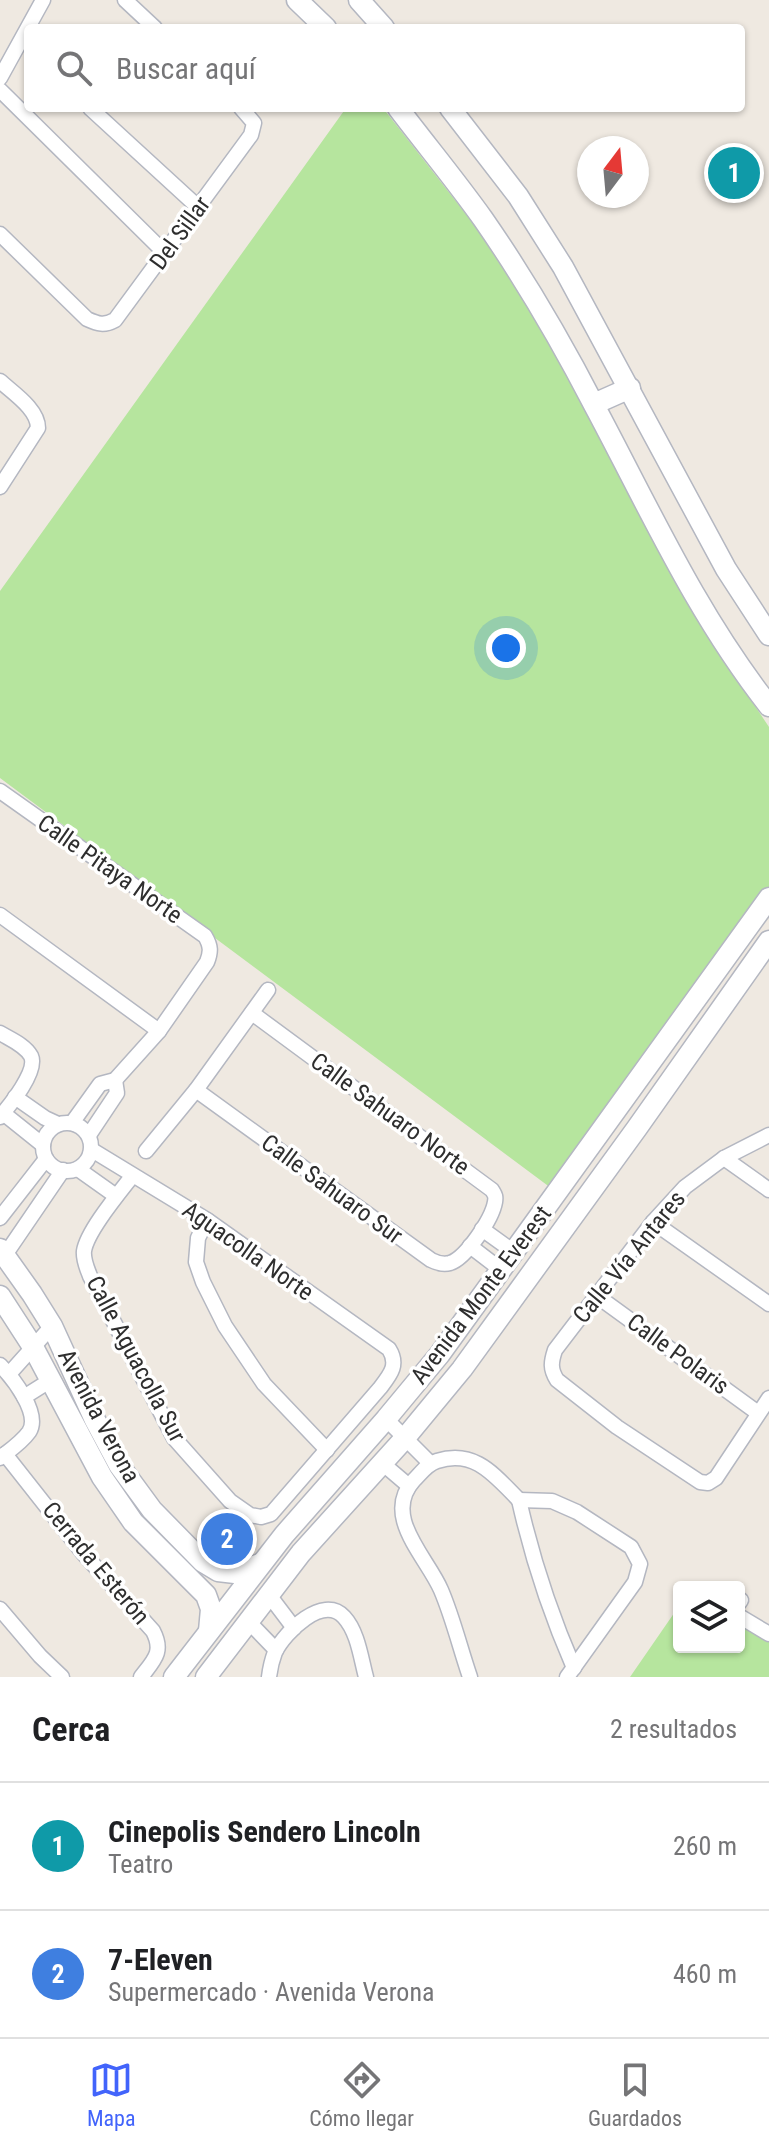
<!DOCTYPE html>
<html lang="es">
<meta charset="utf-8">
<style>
:root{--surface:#fff;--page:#f2f2f2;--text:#202124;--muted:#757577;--line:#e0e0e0;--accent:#4264fb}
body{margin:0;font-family:"Roboto Condensed",sans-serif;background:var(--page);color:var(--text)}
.controls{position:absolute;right:24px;bottom:24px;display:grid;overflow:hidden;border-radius:8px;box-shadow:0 2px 6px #0004}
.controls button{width:72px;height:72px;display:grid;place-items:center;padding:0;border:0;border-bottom:2px solid var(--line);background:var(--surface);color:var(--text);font:40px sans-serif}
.compass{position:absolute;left:577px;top:136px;width:72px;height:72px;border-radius:50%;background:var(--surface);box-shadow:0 2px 6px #0004;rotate:16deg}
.you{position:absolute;left:506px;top:648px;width:28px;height:28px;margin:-20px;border:6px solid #fff;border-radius:50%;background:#1a73e8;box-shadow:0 0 0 12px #1a73e833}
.badge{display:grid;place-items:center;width:52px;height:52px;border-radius:50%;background:var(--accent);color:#fff;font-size:26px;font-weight:700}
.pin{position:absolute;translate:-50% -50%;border:4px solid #fff;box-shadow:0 2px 8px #0006}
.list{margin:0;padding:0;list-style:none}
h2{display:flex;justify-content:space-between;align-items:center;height:104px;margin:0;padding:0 32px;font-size:34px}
h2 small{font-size:26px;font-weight:400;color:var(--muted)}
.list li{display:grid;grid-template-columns:52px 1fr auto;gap:24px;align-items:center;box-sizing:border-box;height:128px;padding:0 32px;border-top:2px solid var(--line)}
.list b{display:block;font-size:30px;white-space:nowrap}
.list p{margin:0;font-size:26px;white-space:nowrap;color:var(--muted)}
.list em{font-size:26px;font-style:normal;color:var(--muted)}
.icon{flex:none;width:44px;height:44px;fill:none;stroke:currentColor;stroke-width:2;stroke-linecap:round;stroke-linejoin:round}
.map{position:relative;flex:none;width:769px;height:1677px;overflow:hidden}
.search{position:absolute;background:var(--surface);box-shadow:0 2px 6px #0004;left:24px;right:24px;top:24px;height:88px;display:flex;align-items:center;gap:20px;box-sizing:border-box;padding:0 28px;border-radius:8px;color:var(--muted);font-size:30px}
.sheet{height:360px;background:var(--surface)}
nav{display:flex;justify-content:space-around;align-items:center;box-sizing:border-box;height:112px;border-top:2px solid var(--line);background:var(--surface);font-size:22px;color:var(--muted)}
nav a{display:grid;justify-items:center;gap:4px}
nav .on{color:var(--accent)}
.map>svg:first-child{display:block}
.green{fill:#b6e59e}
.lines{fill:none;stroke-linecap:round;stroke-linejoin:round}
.street-casing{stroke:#b4b7c1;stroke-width:17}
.secondary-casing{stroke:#b4b7c1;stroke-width:23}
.street{stroke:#fff;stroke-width:14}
.secondary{stroke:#fff;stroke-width:20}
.labels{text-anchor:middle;stroke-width:7;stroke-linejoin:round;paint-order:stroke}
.street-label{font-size:24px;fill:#2e2e2e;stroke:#fff}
</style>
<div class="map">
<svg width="769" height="1677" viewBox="0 0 769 1677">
<rect width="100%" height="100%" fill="#efe9e1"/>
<g class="green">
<polygon points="346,108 383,108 473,223 527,305 558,357 635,507 710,638 769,727 769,890 555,1191 0,778 0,591"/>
<polygon points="679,1606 679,1647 739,1647 739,1617 769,1638 769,1677 630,1677"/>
</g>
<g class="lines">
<defs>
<g id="street">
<polyline points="125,0 155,28"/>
<polyline points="0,78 43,0"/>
<polyline points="0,90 166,254"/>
<polyline points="90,108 199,208"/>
<path d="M0,234L87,319C98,324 104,326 115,320L251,135L254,123L241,108"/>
<path d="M0,381C13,393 38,409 38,428L0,487"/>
<path d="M0,791L205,936C211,946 211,952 207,962L159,1031L115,1080L100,1084L72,1123"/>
<polyline points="0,915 159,1031"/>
<path d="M0,1033C10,1039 25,1045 31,1056C38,1071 10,1105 0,1117"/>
<path d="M196,1090L431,1260C437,1263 443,1265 450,1263C466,1258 492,1219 495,1202C496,1196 495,1195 492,1190L252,1013"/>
<polyline points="15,1097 45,1118 58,1124"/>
<polyline points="3,1113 43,1145"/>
<circle cx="67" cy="1147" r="24"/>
<polyline points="89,1135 117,1093 115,1080"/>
<path d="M769,1135L724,1158L685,1187L653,1222L555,1350C551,1362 550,1369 557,1380L617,1427L700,1482L708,1483L716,1478L769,1398"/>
<path d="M92,1150L207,1220L389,1349C399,1365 390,1375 380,1388L271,1514L261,1517L250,1515L230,1501L174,1438L90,1276C87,1268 83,1260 84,1251C87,1231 120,1192 133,1175"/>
<polyline points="146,1151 196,1090 268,990"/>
<polyline points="724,1158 769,1190"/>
<polyline points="78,1169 116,1196"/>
<polyline points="0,1218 46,1159"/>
<polyline points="207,1220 198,1238 196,1262 203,1282 225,1326 264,1384 327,1450"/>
<polyline points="653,1222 769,1304"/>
<polyline points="482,1229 514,1252"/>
<polyline points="470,1246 500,1269"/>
<polyline points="5,1255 63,1170"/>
<polyline points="597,1296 758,1413"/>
<path d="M0,1365C13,1378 41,1414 29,1432C22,1442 9,1451 0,1458"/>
<polyline points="9,1374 52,1326"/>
<polyline points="24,1397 51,1380"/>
<polyline points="386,1419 430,1463"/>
<path d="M5,1454L83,1553L153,1631C164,1652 154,1660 141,1677"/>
<polyline points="382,1463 409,1486"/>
<polyline points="519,1500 552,1501 577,1512 631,1547 640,1564 635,1582 567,1677"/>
<path d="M519,1500C532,1558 550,1613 574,1668"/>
<polyline points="269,1595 294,1628"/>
<polyline points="739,1603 741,1600"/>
<polyline points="0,1609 40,1656 62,1677"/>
<polyline points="739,1616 769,1634"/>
<polyline points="248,1621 276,1650"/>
<path d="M269,1677C270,1669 272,1660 275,1652C285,1632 323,1594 344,1617C358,1632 361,1659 366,1677"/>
<path d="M470,1677C460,1648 453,1618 441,1590C427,1557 381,1516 414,1480C421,1473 427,1464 437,1461C475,1449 494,1475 519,1500"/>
</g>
<g id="secondary">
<polyline points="297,0 326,28"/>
<polyline points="359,0 384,28"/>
<path d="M398,108C426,145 456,181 483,219C524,278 562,343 595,407C650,510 696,613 769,706"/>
<polyline points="450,108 518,196 563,267 726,569 769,635"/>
<polyline points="594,404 630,388"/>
<polyline points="0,1249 32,1294 52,1326 95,1420 119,1465 152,1510 203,1562 218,1571 235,1573 260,1564"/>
<polyline points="0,1296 33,1347 102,1477 133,1522 206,1595 211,1609 209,1631"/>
<polyline points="174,1677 284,1535 386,1419 440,1354 769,898"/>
<polyline points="206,1677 301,1553 405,1438 462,1369 637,1128 769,941"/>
</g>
</defs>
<use href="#street" class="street-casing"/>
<use href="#secondary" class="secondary-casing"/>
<use href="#street" class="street"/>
<use href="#secondary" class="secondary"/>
</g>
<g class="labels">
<g class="street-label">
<text transform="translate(180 233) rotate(-54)" y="8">Del Sillar</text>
<text transform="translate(110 869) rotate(35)" y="8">Calle Pitaya Norte</text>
<text transform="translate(390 1114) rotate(36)" y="8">Calle Sahuaro Norte</text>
<text transform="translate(332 1189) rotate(36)" y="8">Calle Sahuaro Sur</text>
<text transform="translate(248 1251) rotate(35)" y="8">Aguacolla Norte</text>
<text transform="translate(629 1257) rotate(-51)" y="8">Calle Vía Antares</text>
<text transform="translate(481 1295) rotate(-53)" y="8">Avenida Monte Everest</text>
<text transform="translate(678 1354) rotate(36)" y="8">Calle Polaris</text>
<text transform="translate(136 1359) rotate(62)" y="8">Calle Aguacolla Sur</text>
<text transform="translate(99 1416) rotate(62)" y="8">Avenida Verona</text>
<text transform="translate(96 1563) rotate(50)" y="8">Cerrada Esterón</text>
</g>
</g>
</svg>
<div class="controls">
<button><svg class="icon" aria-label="layers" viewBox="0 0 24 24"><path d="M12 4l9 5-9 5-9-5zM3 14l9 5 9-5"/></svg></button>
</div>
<svg class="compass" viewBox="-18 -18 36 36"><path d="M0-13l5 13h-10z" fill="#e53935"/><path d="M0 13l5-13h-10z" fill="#757577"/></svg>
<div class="you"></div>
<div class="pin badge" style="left:734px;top:173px;background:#0f9aa8">1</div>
<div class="pin badge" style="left:227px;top:1539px;background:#3f7fe0">2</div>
<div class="search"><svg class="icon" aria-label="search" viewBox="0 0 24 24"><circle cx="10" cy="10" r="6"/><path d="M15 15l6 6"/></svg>Buscar aquí</div>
</div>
<section class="sheet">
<h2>Cerca<small>2 resultados</small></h2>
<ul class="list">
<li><span class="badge" style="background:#0f9aa8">1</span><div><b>Cinepolis Sendero Lincoln</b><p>Teatro</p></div><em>260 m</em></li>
<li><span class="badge" style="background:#3f7fe0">2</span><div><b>7-Eleven</b><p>Supermercado · Avenida Verona</p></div><em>460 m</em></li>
</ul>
</section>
<nav>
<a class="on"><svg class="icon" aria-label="map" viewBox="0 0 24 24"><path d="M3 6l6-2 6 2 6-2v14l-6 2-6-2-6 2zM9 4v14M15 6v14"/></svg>Mapa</a>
<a><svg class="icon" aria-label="directions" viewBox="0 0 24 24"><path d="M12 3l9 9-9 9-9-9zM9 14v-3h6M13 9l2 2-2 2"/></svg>Cómo llegar</a>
<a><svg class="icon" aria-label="saved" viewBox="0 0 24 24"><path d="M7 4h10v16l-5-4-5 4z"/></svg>Guardados</a>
</nav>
